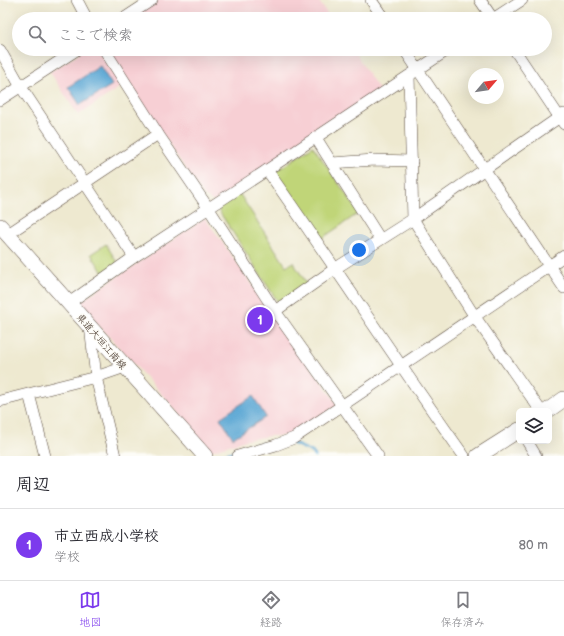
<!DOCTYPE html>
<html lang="ja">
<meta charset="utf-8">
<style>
:root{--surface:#fff;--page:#f2f2f3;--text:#2b2b33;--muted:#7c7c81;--line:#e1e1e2;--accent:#7c3aed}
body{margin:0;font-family:"Balsamiq Sans","Klee One",sans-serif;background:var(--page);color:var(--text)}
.controls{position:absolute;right:12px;bottom:12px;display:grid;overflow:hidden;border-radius:6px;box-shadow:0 4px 16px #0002}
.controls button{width:36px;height:36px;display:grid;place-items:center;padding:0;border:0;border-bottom:1px solid var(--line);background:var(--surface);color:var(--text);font:20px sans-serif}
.compass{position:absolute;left:468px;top:68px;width:36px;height:36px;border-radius:50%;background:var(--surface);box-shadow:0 4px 16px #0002;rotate:61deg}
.you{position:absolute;left:359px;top:250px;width:14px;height:14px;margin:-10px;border:3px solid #fff;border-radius:50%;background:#1a73e8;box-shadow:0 0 0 6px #1a73e833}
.badge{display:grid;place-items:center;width:26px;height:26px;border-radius:50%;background:var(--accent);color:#fff;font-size:13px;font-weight:700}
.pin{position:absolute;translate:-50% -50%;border:2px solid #fff;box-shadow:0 1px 4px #0006}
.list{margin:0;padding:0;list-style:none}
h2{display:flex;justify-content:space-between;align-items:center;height:52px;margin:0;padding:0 16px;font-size:17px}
h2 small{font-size:13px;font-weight:400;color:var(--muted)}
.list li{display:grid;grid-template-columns:26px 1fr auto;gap:12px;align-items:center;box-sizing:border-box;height:72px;padding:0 16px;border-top:1px solid var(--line)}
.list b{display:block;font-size:15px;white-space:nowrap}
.list p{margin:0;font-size:13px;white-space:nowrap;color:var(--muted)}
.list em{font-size:13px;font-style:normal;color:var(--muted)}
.icon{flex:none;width:22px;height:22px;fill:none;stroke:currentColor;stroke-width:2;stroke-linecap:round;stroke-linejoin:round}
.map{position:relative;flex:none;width:564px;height:456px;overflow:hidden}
.search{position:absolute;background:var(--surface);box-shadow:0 4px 16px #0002;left:12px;right:12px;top:12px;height:44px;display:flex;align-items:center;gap:10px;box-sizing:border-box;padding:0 14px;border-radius:22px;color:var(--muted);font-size:15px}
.sheet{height:124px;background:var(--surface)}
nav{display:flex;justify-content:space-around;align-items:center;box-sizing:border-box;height:56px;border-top:1px solid var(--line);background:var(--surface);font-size:11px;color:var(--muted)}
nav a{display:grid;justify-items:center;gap:2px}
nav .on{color:var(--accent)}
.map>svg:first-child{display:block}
.built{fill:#f7cfd4}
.green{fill:#c0d578;stroke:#7e804b}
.water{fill:#5ba7d4;stroke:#4b6879}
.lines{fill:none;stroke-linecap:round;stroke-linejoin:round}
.stream{stroke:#5ba7d4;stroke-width:3}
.minor-casing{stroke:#564739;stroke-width:12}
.secondary-casing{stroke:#564739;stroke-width:16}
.minor{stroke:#fff;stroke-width:11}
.secondary{stroke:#fff;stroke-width:15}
.labels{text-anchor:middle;stroke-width:3;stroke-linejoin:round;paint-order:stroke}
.street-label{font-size:10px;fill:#3b2a1e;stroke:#fdfcf7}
</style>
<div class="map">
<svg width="564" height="456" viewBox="0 0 564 456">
<rect width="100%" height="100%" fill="#fdfcf7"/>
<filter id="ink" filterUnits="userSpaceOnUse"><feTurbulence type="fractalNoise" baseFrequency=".025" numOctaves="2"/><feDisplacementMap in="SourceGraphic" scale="8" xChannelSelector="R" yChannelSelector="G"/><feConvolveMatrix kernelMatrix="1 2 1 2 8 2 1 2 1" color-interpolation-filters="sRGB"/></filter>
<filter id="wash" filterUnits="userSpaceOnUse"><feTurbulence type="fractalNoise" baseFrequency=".012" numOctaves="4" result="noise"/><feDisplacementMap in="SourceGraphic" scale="16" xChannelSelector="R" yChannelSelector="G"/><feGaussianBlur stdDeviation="0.9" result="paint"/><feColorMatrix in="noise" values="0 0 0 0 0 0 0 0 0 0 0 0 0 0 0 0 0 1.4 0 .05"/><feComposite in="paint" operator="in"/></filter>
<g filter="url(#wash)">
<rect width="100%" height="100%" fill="#eee9d0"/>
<g class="built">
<polygon points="157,0 318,0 331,19 128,19"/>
<polygon points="85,49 98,49 122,86 78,115 50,72"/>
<polygon points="104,49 352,49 380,91 214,202 204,196"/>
<polygon points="205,218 338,405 293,436 270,436 246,440 207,452 173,407 78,303"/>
</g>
<g class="green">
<polygon points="313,146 359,213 321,239 275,172"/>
<polygon points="239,193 286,266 293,262 307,284 278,302 217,208"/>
<polygon points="106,244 118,264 103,273 91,254"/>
</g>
<g class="water">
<polygon points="100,66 112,85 80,105 68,87"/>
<polygon points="253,396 266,417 233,438 220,418"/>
</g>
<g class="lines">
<g class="stream">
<polyline points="292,443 312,452 315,456"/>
<polyline points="219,456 261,444"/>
</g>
</g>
</g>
<g filter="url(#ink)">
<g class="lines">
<defs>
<g id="minor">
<polyline points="77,0 87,19"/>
<polyline points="371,0 384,19"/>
<polyline points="480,0 493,19"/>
<polyline points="123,19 152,0"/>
<polyline points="493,19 522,0"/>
<polyline points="104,49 158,134 209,209 275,311 378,456"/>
<polyline points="404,49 564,288"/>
<polyline points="514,49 564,124"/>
<polyline points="0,50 21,87 134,257"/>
<polyline points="409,76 413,219 475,317 541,411"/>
<polyline points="0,100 78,49"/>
<polyline points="316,138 380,239"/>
<polyline points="332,163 374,160 412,161"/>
<path d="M267,170C334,265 397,362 464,456"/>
<polyline points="8,234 158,134"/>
<polyline points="69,303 134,257 267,170 449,49"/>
<polyline points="275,311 336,268 413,219 564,114"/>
<polyline points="91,329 91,335 96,377 115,456"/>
<polyline points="29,394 45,456"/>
<polyline points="0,401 96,377 125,367"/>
<polyline points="527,441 536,456"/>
<polyline points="238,456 276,445 294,438 564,256"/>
</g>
<g id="secondary">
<polyline points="0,226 205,456"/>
<polyline points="547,411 564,399"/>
<polyline points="478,456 519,430"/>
</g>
</defs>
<use href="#minor" class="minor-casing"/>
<use href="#secondary" class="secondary-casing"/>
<use href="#minor" class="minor"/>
<use href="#secondary" class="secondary"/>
</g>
</g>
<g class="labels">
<g class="street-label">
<text transform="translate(102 341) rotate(49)" y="4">県道大垣江南線</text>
</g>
</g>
</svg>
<div class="controls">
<button><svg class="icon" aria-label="layers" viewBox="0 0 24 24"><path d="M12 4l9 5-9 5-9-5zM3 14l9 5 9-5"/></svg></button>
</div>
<svg class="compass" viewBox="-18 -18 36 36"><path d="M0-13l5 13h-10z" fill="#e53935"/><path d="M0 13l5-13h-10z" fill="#7c7c81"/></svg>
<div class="you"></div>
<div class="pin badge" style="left:260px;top:320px">1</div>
<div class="search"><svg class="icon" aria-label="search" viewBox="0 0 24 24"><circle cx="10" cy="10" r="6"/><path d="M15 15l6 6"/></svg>ここで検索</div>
</div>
<section class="sheet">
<h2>周辺<small></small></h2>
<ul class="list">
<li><span class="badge">1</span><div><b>市立西成小学校</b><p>学校</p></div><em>80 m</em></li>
</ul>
</section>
<nav>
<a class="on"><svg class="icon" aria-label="map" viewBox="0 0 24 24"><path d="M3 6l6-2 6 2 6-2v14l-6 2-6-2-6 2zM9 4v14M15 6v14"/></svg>地図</a>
<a><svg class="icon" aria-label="directions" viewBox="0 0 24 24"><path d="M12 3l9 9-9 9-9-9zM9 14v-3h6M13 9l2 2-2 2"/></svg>経路</a>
<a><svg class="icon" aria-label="saved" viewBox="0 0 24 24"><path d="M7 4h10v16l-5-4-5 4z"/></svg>保存済み</a>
</nav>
